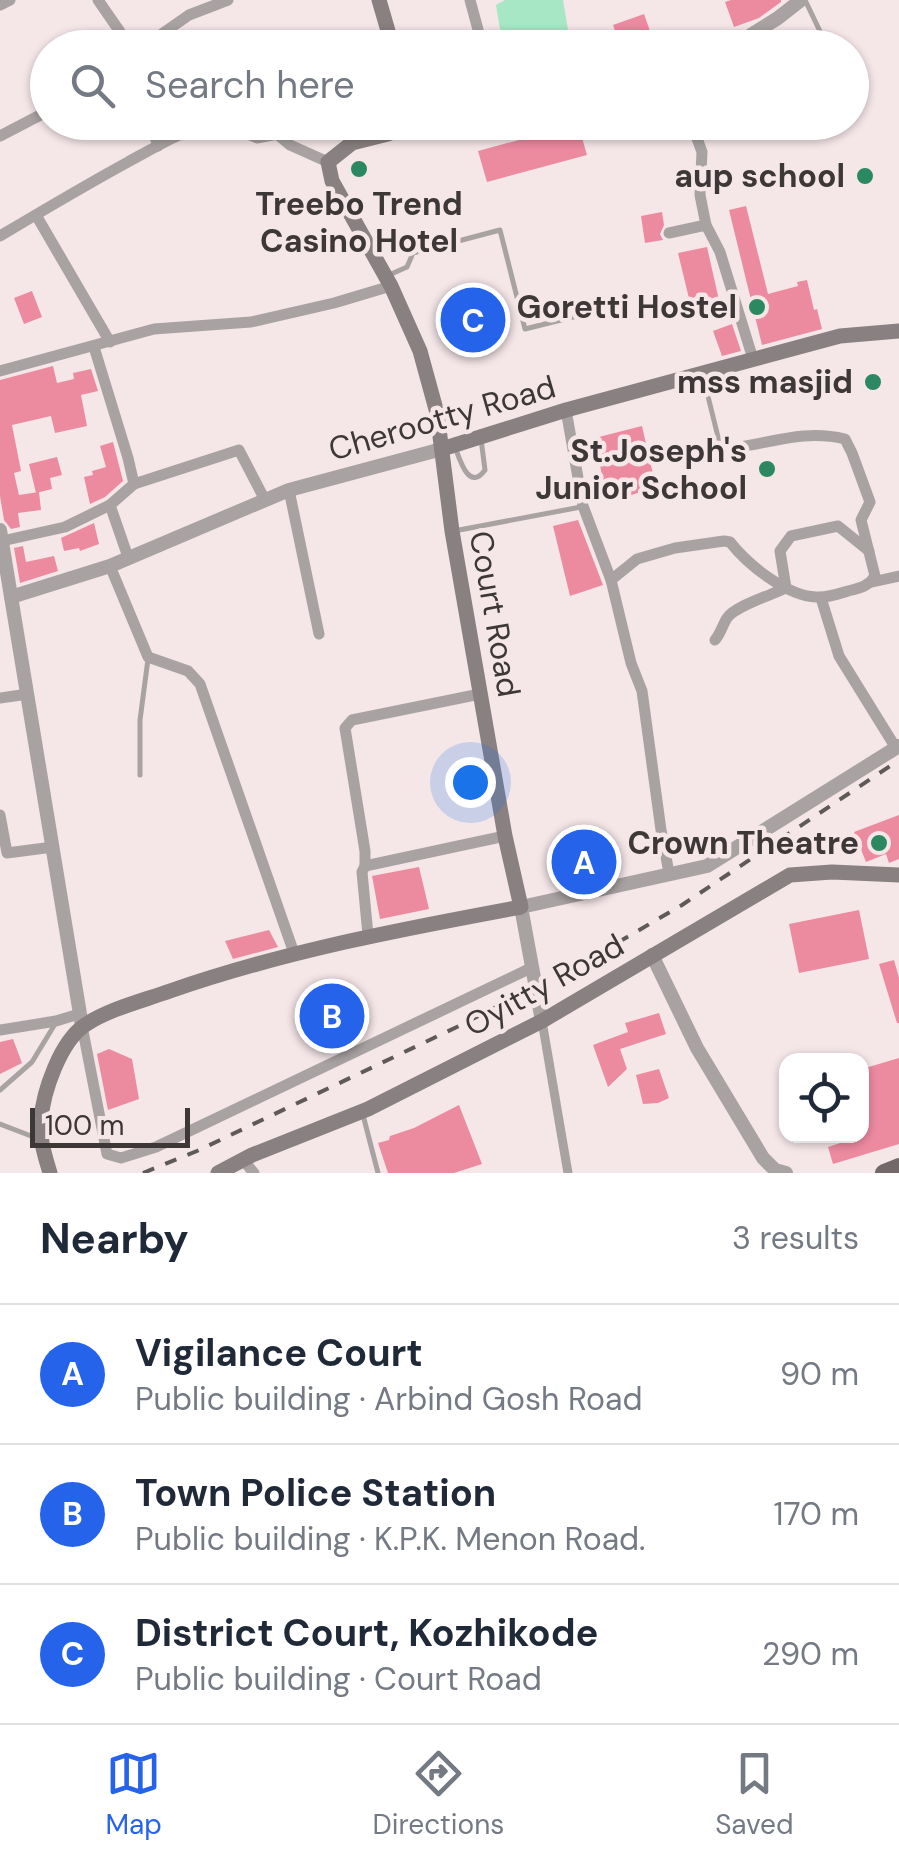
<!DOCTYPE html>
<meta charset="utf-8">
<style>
:root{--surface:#fff;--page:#f2f2f3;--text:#1f2937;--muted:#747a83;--line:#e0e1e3;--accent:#2563eb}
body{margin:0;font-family:"DM Sans",sans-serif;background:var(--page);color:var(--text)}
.controls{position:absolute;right:30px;bottom:30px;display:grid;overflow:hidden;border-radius:20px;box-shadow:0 2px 8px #0004}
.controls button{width:90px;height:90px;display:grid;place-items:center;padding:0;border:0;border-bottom:2px solid var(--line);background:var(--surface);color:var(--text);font:50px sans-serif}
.scale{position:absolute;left:30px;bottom:25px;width:160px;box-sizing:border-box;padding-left:10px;border:5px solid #3d3738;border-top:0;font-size:28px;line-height:35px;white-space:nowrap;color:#3d3738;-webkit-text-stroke:8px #f5e6e8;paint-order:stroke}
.you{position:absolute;left:470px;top:782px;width:35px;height:35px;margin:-25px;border:8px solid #fff;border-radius:50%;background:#1a73e8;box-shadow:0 0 0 15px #1a73e833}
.badge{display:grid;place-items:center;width:65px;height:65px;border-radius:50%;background:var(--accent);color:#fff;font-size:32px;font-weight:700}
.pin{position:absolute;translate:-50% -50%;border:5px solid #fff;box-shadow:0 2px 10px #0006}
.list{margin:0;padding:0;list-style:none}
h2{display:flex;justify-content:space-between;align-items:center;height:130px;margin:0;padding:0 40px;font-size:42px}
h2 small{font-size:32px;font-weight:400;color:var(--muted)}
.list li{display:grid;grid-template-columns:65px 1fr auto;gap:30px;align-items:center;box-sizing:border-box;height:140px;padding:0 40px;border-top:2px solid var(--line)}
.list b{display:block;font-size:38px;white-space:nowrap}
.list p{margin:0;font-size:32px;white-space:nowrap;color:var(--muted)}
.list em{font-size:32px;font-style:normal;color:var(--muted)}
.icon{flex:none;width:55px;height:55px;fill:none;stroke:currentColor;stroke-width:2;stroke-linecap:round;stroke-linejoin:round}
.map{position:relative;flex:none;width:899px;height:1173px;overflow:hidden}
.search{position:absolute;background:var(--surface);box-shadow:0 2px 8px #0004;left:30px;right:30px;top:30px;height:110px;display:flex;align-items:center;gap:25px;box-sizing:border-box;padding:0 35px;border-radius:55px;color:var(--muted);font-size:38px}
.sheet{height:550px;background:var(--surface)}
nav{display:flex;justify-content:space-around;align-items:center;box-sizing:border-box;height:140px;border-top:2px solid var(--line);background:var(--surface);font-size:28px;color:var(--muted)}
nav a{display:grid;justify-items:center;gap:5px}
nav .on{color:var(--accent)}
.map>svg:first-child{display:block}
.green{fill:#a8e7c5}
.building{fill:#ec8aa0}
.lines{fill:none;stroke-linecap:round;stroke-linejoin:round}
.service{stroke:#a9a2a3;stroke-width:5}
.pedestrian{stroke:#a9a2a3;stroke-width:9}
.minor{stroke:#a9a2a3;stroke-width:11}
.tertiary{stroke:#a9a2a3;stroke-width:14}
.secondary{stroke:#898081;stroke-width:15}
.primary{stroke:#726869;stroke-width:18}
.rail{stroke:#60595a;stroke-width:4;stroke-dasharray:12 12;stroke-linecap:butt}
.poi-dot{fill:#2b8860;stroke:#f5e6e8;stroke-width:4}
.labels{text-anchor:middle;stroke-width:9;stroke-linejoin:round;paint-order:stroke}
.poi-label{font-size:32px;font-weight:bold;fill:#3d3738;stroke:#f5e6e8;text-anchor:end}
.street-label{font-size:32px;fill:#3d3738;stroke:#f5e6e8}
</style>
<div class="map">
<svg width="899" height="1173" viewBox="0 0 899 1173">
<rect width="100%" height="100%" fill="#f5e6e8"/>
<polygon class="green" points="505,0 563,0 571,47 503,47 496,5"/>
<g class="building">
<polygon points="731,0 781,0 781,2 759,18 734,27 725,2"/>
<polygon points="644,14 656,48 621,48 613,25"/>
<polygon points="578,124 587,155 487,182 478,151"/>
<polygon points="746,206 768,294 798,286 797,282 807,280 814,310 817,309 822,329 762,345 729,210"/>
<polygon points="662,212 664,225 660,234 663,240 645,243 641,216"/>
<polygon points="707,247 721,309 693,315 678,253"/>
<polygon points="32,291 42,317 24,324 14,298"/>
<polygon points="732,324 741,351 722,356 713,331"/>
<polygon points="53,366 57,383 74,379 73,373 91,369 98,391 81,395 87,426 55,433 51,416 12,425 21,471 14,473 19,495 39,492 41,510 18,513 20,527 11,529 4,520 0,496 0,380"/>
<polygon points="642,426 656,487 607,503 595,438"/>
<polygon points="113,442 123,481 105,497 90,504 84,477 93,475 92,471 106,467 100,446"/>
<polygon points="57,457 62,475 50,478 52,489 36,493 29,464"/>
<polygon points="578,520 603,585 570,596 553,526"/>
<polygon points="94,523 99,544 80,551 79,548 64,551 61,538"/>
<polygon points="23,546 26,562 54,556 58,571 20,583 14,548"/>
<polygon points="899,815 899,859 889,863 886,854 866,862 854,832"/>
<polygon points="596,841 602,856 603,874 595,876 591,868 567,873 565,849"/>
<polygon points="419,867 429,909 380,919 372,876"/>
<polygon points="859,910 869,959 799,973 789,924"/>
<polygon points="269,930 278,947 233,959 225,941"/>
<polygon points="894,960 899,978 899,1023 897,1023 879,964"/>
<polygon points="347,1001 353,1034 334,1037 332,1024 316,1027 312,1007"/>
<polygon points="659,1013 666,1034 620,1049 627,1069 608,1087 593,1045 628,1032 625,1023"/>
<polygon points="13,1039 22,1063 0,1074 0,1042"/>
<polygon points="109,1049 132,1059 139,1099 108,1110 97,1054"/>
<polygon points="899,1058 899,1144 833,1164 828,1147 862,1136 862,1069"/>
<polygon points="659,1069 669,1098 658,1103 643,1104 636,1075"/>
<polygon points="459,1105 482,1164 454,1173 388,1173 378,1143 389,1140 390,1136 414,1128"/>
</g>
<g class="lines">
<g class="service">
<polyline points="805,0 828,48"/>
<polyline points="751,122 752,124"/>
<polyline points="389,275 407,267 413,253 500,230 525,329 581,315"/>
<polyline points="703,376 720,445"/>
<path d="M455,447C460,460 469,492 485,470L481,439"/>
<polyline points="454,531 581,507"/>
<polyline points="140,775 140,720 148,659"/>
<polyline points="0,1090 32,1062 55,1024"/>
<polyline points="363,1115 378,1173"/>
<polyline points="0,1124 39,1139"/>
</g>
<polyline class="pedestrian" points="542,1021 568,1173"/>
<g class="minor">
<polyline points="98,0 125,39 128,48"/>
<polyline points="470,0 483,48"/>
<polyline points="0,5 10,0"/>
<polyline points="127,44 156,38 189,15 228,0"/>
<polyline points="150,122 158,146"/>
<polyline points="221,122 257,138 277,134 290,145 328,162"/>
<polyline points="691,122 702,152 700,195 706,225 720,252 753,359"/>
<polyline points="0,136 48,111"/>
<polyline points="36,215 110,342"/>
<polyline points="669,233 706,225"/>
<path d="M0,236C42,211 84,186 128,162C157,146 188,127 220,122"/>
<polyline points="94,347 128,458 134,484 110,505 128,557"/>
<polyline points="0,371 154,329 251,322 334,303 391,286"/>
<polyline points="566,410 583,506 611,580 631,663 642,691 661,830 669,873"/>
<polyline points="134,484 239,450 265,500"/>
<polyline points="289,490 319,634"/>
<polyline points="2,541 65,527 110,505"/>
<polyline points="110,566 148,657 188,671 200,684 294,953"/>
<path d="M611,580L637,559L675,548L724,541L730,542C748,565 787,596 816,597C827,598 838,594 848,591C860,588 869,586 875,576L861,520L870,502L852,453L845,439C807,430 777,441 740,447"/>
<polyline points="872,582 899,576"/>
<polyline points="821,598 839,656 896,748"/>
<path d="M715,640C721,633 722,626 727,618C735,606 771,595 786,588L780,551L791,536L838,526L869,551"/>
<polyline points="0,698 28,694"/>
<polyline points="0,815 7,853 53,847"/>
<polyline points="365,866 505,836"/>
<polyline points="368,935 362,872 365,866 365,851 345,728 352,720 480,694"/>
<polyline points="82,1026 107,1154 121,1158 156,1147 531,968"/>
<polyline points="0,1030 56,1021 79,1014"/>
<polyline points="243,1160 254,1173"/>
</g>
<g class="tertiary">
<polyline points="730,48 778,18 801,0"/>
<polyline points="388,134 432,122"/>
<polyline points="0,530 82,1026"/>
<polyline points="11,597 110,566 289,490 442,449"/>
<polyline points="652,955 697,1048 763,1158 775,1170 786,1173"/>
<polyline points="542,1021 521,907 707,866 899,746"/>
</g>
<g class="secondary">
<polyline points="379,0 393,48"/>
<polyline points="442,449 566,410 840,336 899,331"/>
<path d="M50,1173C45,1156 39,1139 41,1120C43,1092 60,1042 85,1025C109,1009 142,1001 170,991C285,951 402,929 521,907L505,836L452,531L437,413L420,351L391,286L332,181L328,162L352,143L388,134L393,122"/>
<polyline points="218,1173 252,1155 368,1109 542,1021 790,875 832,872 899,875"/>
</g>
<polyline class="primary" points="884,1173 899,1167"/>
<polyline class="rail" points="143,1173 197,1151 461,1025 593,957 682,905 899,760"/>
</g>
<g class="poi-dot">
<circle cx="359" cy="169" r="10"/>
<circle cx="865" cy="176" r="10"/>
<circle cx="757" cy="307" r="10"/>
<circle cx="873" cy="382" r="10"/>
<circle cx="767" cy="469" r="10"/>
<circle cx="879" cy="843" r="10"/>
</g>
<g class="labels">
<g class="poi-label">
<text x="845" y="187">aup school</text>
<text x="359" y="215" text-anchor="middle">Treebo Trend<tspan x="359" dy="37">Casino Hotel</tspan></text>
<text x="737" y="318">Goretti Hostel</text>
<text x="853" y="393">mss masjid</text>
<text x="747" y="462">St.Joseph's<tspan x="747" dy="37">Junior School</tspan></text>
<text x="859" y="854">Crown Theatre</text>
</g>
<g class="street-label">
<text transform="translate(442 418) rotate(-16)" y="11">Cherootty Road</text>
<text transform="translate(495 614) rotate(80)" y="11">Court Road</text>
<text transform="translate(544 985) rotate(-29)" y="11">Oyitty Road</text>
</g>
</g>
</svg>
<div class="controls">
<button><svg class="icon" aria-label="locate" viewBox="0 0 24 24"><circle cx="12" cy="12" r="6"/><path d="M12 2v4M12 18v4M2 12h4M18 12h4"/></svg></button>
</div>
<div class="scale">100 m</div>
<div class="you"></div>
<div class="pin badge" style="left:584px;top:862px">A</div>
<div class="pin badge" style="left:332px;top:1016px">B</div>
<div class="pin badge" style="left:473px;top:320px">C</div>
<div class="search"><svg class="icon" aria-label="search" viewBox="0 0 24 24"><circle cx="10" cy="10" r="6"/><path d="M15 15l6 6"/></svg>Search here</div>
</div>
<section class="sheet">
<h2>Nearby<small>3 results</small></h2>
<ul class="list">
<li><span class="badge">A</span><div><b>Vigilance Court</b><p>Public building · Arbind Gosh Road</p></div><em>90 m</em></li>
<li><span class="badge">B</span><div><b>Town Police Station</b><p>Public building · K.P.K. Menon Road.</p></div><em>170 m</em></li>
<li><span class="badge">C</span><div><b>District Court, Kozhikode</b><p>Public building · Court Road</p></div><em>290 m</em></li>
</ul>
</section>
<nav>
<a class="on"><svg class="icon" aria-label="map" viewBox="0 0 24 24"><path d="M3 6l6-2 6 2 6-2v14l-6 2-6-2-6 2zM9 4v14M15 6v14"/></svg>Map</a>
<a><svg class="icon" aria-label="directions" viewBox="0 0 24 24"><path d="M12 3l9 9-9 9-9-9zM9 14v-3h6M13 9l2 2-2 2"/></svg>Directions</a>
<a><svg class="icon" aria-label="saved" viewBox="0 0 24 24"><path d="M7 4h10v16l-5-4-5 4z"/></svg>Saved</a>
</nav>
